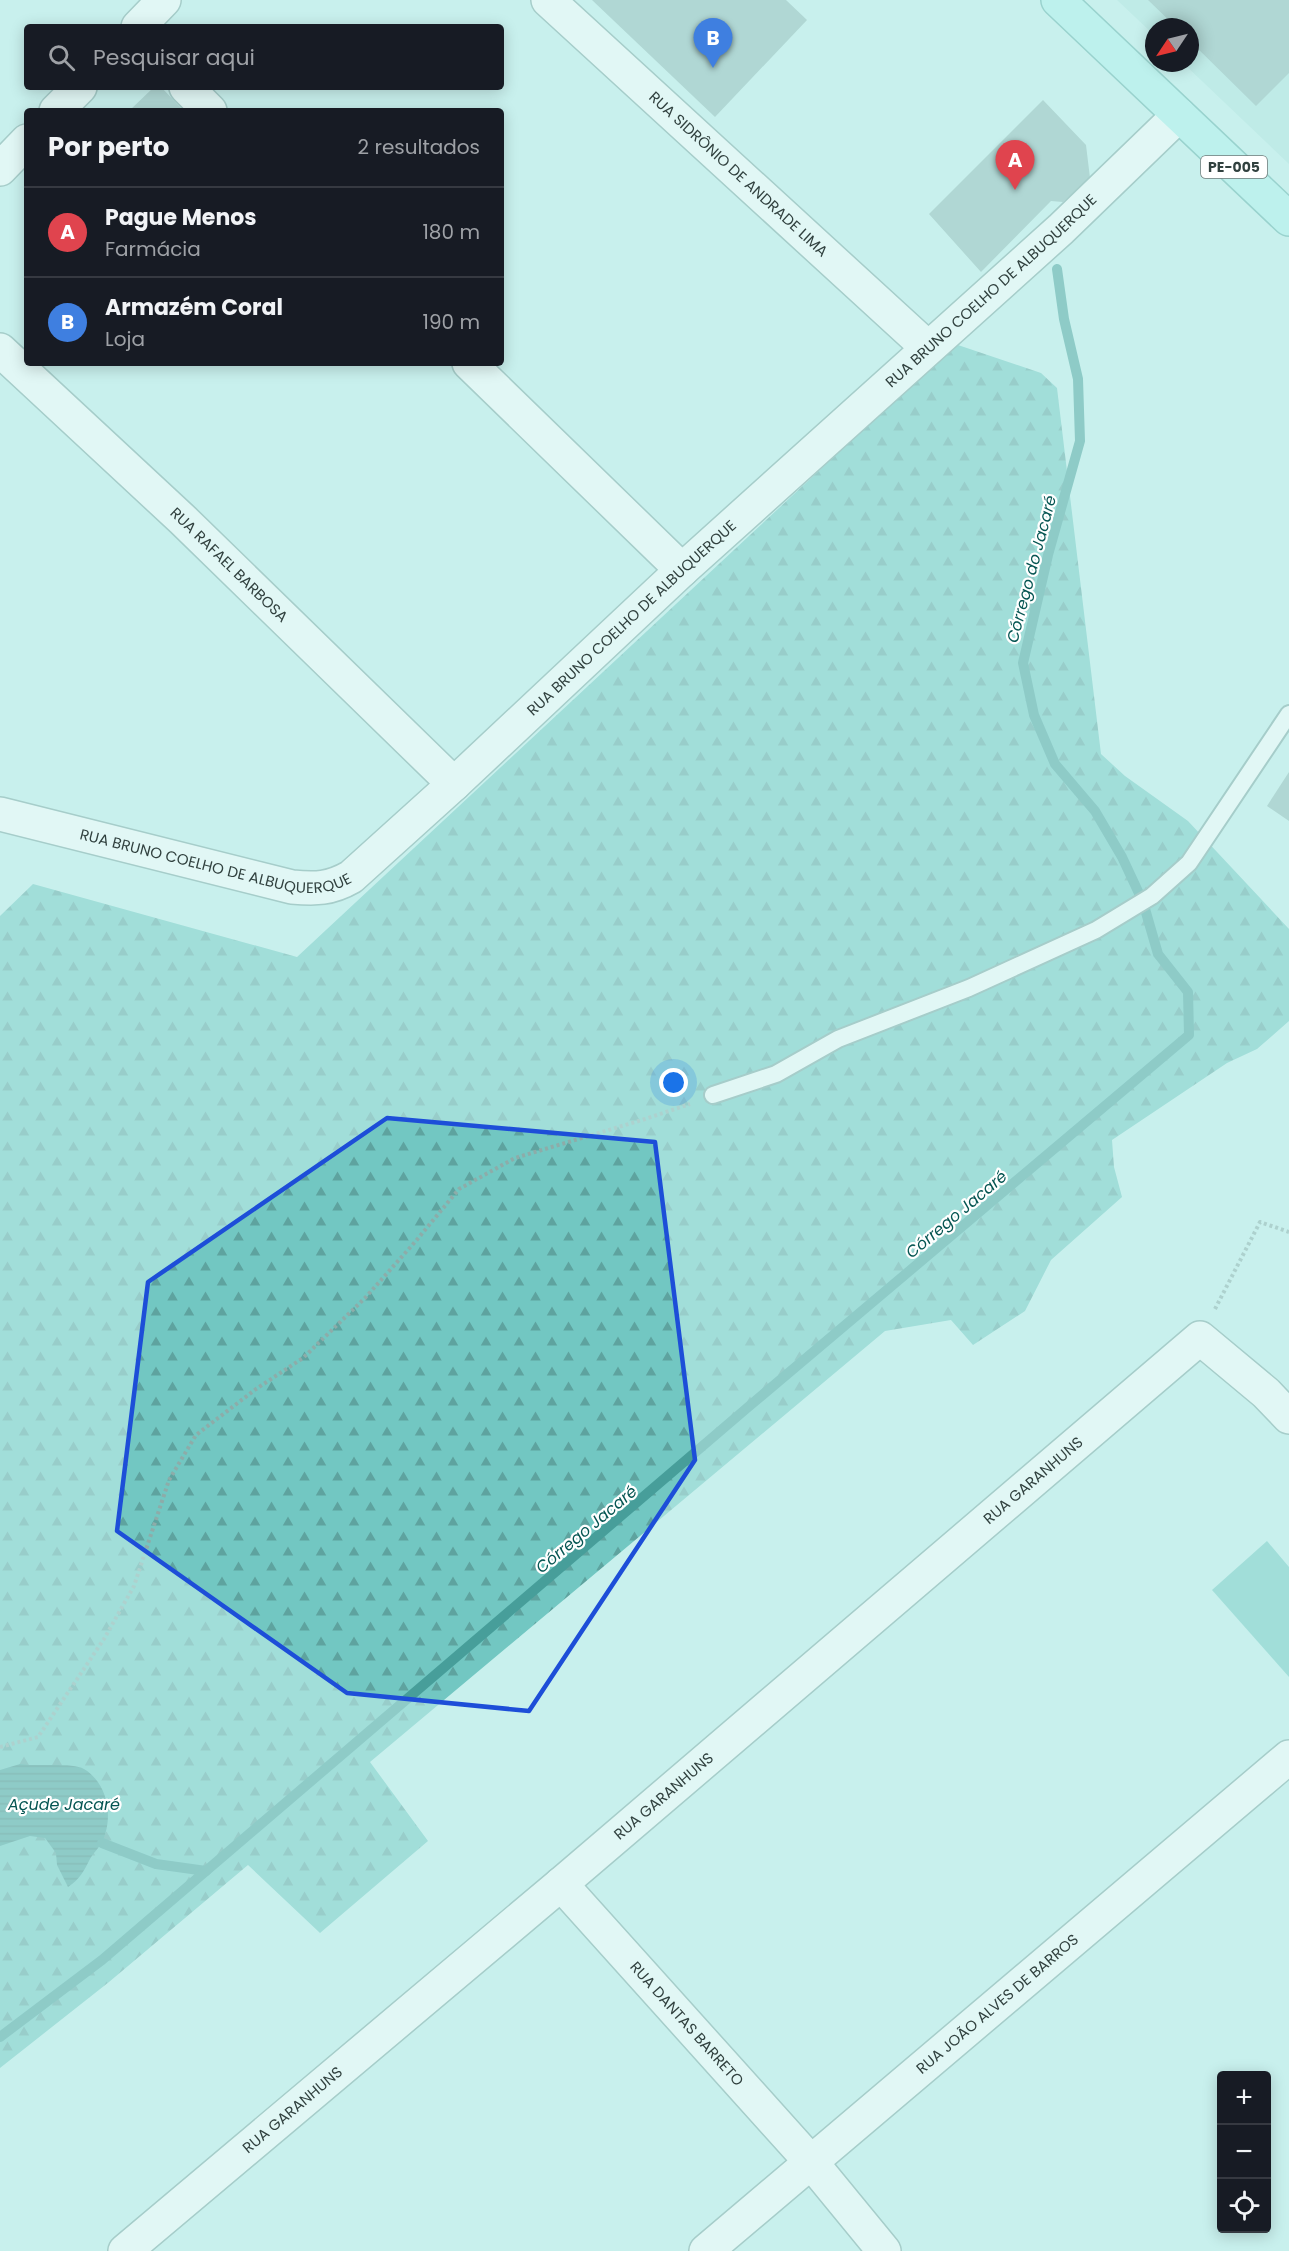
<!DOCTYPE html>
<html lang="pt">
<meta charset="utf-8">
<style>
:root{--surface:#171b24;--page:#20242c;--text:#f1f3f6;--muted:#9ea1a6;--line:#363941;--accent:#cda18e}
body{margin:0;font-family:Poppins,sans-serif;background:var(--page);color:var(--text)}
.controls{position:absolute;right:18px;bottom:18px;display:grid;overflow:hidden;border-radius:6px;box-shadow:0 3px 15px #0003}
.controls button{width:54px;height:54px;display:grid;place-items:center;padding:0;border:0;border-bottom:2px solid var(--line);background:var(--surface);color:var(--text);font:30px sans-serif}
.compass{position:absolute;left:1145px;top:18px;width:54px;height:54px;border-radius:50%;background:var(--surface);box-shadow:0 3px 15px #0003;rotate:235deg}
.you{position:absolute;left:674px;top:1083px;width:21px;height:21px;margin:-15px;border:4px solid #fff;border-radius:50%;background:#1a73e8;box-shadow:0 0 0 9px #1a73e833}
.badge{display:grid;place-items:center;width:39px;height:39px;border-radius:50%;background:var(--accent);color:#fff;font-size:20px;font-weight:700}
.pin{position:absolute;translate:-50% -50px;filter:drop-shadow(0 2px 3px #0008)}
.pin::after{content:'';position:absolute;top:32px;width:21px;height:18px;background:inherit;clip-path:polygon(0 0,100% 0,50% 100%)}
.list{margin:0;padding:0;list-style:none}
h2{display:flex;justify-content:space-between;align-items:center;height:78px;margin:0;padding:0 24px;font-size:26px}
h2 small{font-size:20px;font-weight:400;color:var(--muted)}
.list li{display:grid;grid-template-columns:39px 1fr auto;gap:18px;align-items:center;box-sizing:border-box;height:90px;padding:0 24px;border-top:2px solid var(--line)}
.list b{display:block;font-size:22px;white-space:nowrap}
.list p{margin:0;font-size:20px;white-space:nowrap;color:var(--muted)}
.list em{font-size:20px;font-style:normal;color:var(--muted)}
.icon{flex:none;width:33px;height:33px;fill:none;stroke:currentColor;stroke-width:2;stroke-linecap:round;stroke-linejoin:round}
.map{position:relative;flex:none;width:1289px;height:2251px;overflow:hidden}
.search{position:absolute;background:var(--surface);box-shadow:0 3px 15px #0003;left:24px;top:24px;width:480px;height:66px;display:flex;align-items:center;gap:15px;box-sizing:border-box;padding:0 21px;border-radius:6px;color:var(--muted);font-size:22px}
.panel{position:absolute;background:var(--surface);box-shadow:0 3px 15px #0003;left:24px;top:108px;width:480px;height:258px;border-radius:6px}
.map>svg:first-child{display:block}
.built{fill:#b4e4e1}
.forest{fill:url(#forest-firs)}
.green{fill:#72c7c2}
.water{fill:url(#water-rules)}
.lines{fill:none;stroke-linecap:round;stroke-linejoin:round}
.stream{stroke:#479e9a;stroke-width:10}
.building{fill:#92b8b5}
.lane-casing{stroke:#7ca29f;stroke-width:20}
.street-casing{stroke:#7ca29f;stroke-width:36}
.primary-casing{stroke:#60aea8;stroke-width:36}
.path{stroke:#8daca9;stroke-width:4;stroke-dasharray:3 3;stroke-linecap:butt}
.lane{stroke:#fff;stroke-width:16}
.street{stroke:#fff;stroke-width:33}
.primary{stroke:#aff1ed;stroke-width:33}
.marked{fill:none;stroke:#1d4ed8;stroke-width:4.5;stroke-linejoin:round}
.labels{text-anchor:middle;stroke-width:4.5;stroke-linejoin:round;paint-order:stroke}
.shield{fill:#fff;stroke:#6f7a79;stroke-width:1.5}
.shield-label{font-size:14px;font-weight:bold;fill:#31413f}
.street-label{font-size:15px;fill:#31413f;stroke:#fff}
.water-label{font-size:16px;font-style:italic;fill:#055552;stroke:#fff}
</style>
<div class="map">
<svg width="1289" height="2251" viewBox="0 0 1289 2251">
<defs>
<pattern id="forest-firs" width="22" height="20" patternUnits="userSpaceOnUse" patternTransform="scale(1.5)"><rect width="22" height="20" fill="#72c7c2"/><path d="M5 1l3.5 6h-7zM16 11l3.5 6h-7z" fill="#5ea39f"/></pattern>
<pattern id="water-rules" width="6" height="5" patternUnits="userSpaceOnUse" patternTransform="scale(1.5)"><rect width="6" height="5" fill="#479e9a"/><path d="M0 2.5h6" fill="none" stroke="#3c827f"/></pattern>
</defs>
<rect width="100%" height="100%" fill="#c8f0ed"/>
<polygon class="built" points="1117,0 1289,0 1289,164 1183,63 1190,63 1190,27 1154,27 1154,35"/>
<polygon class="forest" points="955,344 1041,373 1057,388 1101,754 1125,776 1188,821 1289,929 1289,1021 1257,1049 1227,1063 1112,1140 1114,1167 1122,1197 1051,1260 1025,1311 973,1345 951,1320 885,1331 370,1762 428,1841 320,1933 248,1865 109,1982 0,2068 0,916 33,884 297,957"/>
<polygon class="green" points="1267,1541 1289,1567 1289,1677 1212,1590"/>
<path class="water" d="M20,1764C37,1767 72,1762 84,1769C109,1784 114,1820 101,1844C98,1849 93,1853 90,1859C84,1871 80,1879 68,1887L57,1865L56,1853L45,1838L30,1836L0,1846V1770Z"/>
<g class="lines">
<g class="stream">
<polyline points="102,1843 156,1864 206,1871"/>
<polyline points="0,2037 102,1960 747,1408 1189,1035 1188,992 1158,954 1143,902 1122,857 1095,811 1055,764 1034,715 1023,663 1048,555 1080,441 1078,379 1064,319 1057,269"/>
</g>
</g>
<g class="building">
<polygon points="592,0 786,0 807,20 715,117"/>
<polygon points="1148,0 1289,0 1289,73 1256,106 1190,41 1190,27 1176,27"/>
<polygon points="154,87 161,87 184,111 129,111"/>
<polygon points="1043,100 1086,145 1090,178 1063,202 1051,201 981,272 929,214"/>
<polygon points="1289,772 1289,821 1267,806"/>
</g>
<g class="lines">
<defs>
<polyline id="lane" points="713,1095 776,1074 838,1039 969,988 1096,930 1152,896 1189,863 1289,714"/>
<g id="street">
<path id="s1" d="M548,0L928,348"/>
<polyline points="138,27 164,0"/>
<polyline points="186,87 210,111"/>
<polyline points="56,111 80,87"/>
<polyline points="0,169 27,141"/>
<path id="s2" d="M0,350L183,520L454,784"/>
<polyline points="469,363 682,570"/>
<path id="s3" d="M0,814L292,887C316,889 330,889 351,877L454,784L682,570L1061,229L1179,115"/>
<path id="s4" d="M561,1884L811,2162L884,2251"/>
<path id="s5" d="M125,2251L561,1884L1200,1338L1266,1393L1289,1417"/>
<path id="s6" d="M706,2251L1289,1757"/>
</g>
<polyline id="primary" points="1058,0 1289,219"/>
</defs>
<use href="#lane" class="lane-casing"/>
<use href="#street" class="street-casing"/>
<use href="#primary" class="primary-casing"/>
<g class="path">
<polyline points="1215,1309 1260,1222 1289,1232"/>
<polyline points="0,1747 38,1737 104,1639 134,1586 169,1480 196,1435 256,1389 303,1358 365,1298 415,1242 459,1189 515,1158 642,1120 690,1104"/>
</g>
<use href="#lane" class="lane"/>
<use href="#street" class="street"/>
<use href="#primary" class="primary"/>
</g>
<path d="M0 0H1289V2251H0ZM387,1118L655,1142L695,1460L529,1711L347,1693L117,1531L148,1282Z" fill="#c8f0ed" fill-opacity=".55" fill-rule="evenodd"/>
<path class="marked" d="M387,1118L655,1142L695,1460L529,1711L347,1693L117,1531L148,1282Z"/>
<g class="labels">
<rect class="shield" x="1201" y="156" width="66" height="22" rx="4.5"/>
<g class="shield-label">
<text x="1234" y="172">PE-005</text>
</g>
<g class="street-label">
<text dy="5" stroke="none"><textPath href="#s1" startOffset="258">RUA SIDRÔNIO DE ANDRADE LIMA</textPath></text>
<text dy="5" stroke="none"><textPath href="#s3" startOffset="1230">RUA BRUNO COELHO DE ALBUQUERQUE</textPath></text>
<text dy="5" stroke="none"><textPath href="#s2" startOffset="314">RUA RAFAEL BARBOSA</textPath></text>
<text dy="5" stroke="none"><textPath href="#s3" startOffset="744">RUA BRUNO COELHO DE ALBUQUERQUE</textPath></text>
<text dy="5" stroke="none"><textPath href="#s3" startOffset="222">RUA BRUNO COELHO DE ALBUQUERQUE</textPath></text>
<text dy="5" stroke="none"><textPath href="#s5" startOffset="1191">RUA GARANHUNS</textPath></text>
<text dy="5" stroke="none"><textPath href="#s5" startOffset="705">RUA GARANHUNS</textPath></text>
<text dy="5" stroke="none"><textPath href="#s6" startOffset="382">RUA JOÃO ALVES DE BARROS</textPath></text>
<text dy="5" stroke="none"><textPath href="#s4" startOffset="188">RUA DANTAS BARRETO</textPath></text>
<text dy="5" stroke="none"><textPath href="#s5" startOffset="219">RUA GARANHUNS</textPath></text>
</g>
<g class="water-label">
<text transform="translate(1031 569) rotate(-75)" y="6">Córrego do Jacaré</text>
<text transform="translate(956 1214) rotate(-40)" y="6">Córrego Jacaré</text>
<text transform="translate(586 1529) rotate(-40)" y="6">Córrego Jacaré</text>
<text x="64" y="1810">Açude Jacaré</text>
</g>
</g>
</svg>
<div class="controls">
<button>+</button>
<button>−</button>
<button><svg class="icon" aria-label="locate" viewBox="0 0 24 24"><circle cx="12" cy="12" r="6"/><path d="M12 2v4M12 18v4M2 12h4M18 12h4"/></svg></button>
</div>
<svg class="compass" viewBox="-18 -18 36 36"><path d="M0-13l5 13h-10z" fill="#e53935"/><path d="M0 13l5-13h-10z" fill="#9ea1a6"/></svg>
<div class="you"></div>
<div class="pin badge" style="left:1015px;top:190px;background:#e0444e">A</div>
<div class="pin badge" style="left:713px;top:68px;background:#3f7fe0">B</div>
<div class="search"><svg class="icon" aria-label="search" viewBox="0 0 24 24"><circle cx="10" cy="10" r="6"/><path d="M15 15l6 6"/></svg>Pesquisar aqui</div>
<section class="panel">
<h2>Por perto<small>2 resultados</small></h2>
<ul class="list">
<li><span class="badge" style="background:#e0444e">A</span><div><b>Pague Menos</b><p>Farmácia</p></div><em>180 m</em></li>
<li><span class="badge" style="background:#3f7fe0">B</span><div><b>Armazém Coral</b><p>Loja</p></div><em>190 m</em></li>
</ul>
</section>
</div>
